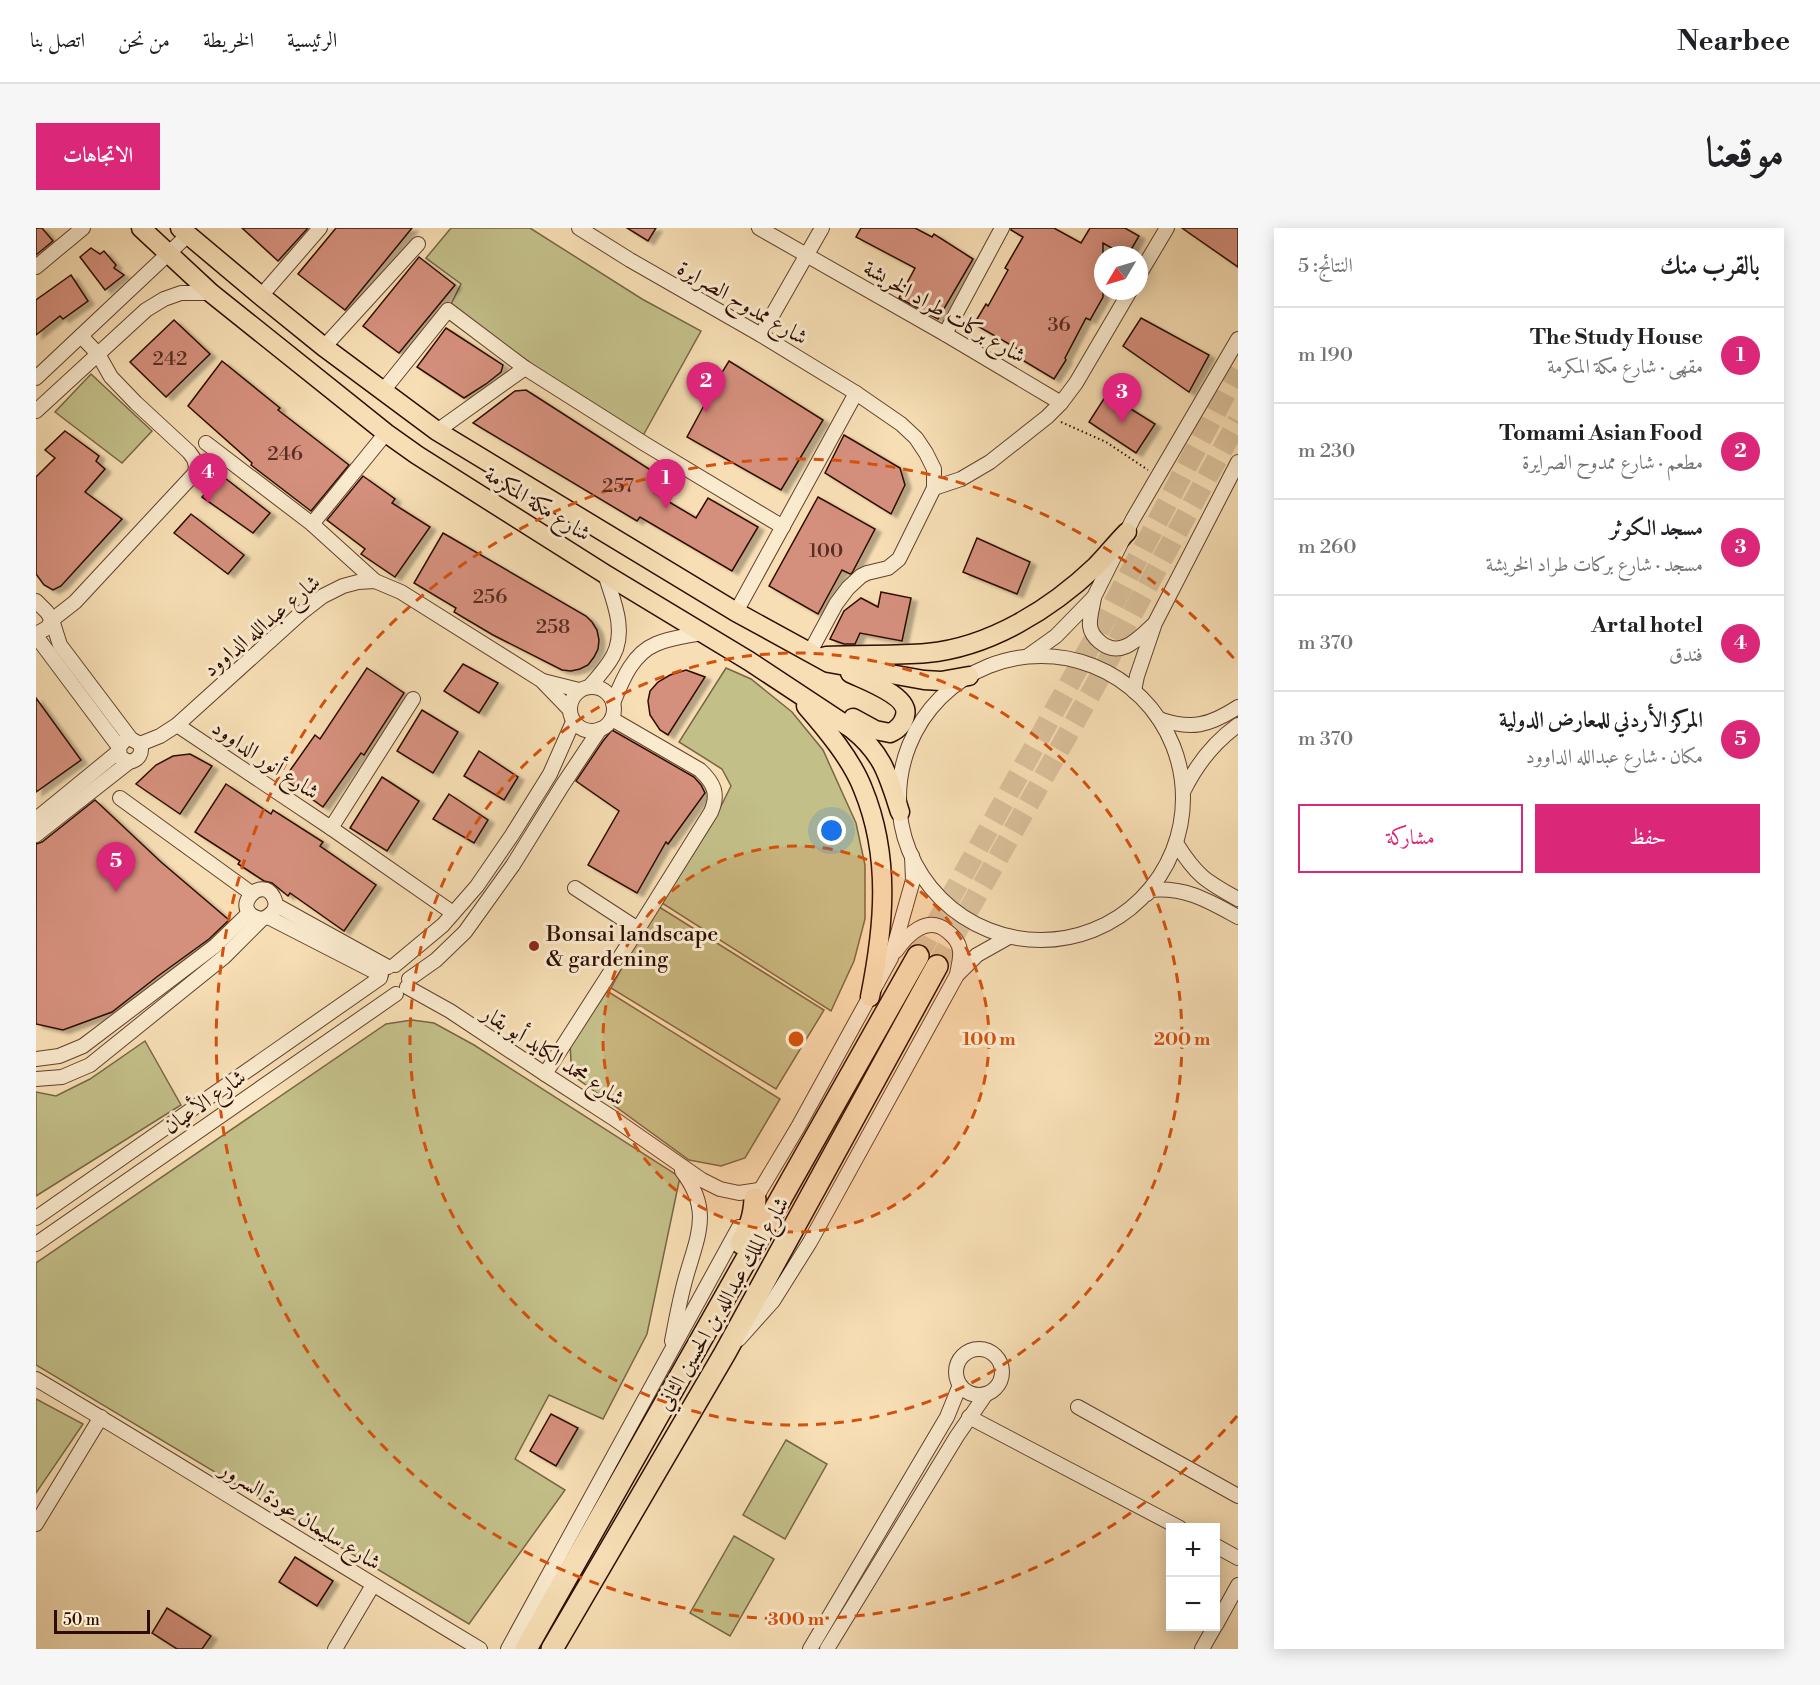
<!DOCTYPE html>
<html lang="ar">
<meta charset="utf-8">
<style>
:root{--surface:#fff;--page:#f6f6f6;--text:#202124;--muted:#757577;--line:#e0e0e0;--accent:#db2777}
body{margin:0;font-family:"Libre Bodoni",Amiri,serif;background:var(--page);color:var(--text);direction:rtl}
.controls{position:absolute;right:18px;bottom:18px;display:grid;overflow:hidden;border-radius:0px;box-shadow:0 3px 15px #0003}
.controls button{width:54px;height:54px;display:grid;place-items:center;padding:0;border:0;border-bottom:2px solid var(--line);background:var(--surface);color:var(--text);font:30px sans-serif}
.compass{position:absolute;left:1058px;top:18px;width:54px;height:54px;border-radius:50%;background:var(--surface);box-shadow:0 3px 15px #0003;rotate:232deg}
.scale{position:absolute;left:18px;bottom:15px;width:96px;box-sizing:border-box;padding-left:6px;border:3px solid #2d0d02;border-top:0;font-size:16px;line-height:21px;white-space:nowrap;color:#2d0d02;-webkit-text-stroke:4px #faeace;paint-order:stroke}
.you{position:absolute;left:796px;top:603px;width:21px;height:21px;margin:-15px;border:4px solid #fff;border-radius:50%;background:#1a73e8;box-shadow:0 0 0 9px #1a73e833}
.badge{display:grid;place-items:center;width:39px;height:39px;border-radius:50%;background:var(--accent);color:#fff;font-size:20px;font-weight:700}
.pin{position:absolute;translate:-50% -50px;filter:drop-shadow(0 2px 3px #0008)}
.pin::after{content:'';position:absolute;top:32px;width:21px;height:18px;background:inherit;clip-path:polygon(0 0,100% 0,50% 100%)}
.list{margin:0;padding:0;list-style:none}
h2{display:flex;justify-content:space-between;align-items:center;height:78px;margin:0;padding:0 24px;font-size:26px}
h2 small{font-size:20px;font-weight:400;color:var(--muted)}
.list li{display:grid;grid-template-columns:39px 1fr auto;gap:18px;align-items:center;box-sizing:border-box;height:96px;padding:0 24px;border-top:2px solid var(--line)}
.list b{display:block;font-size:22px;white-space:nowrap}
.list p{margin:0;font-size:20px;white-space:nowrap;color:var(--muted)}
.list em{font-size:20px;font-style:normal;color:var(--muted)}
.actions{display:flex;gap:12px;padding:18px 24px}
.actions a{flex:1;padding:14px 0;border:2px solid var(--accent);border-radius:0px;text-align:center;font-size:21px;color:var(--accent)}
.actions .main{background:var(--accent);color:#fff}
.map{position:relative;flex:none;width:1202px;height:1421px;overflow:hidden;direction:ltr;border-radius:0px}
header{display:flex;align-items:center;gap:36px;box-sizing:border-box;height:84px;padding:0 30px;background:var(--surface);border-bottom:2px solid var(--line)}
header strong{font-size:28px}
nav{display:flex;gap:33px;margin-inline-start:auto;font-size:21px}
.intro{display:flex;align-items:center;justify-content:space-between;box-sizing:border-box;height:144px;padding:0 36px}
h1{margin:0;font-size:42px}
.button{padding:15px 27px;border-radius:0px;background:var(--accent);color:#fff;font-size:21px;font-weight:700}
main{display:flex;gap:36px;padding:0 36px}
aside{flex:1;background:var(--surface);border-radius:0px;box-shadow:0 3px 15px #0003}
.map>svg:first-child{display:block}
.green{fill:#c3bf89;stroke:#786646;stroke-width:1.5}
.building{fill:#d5907d;stroke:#2d0d02;stroke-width:1.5;filter:url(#shadow)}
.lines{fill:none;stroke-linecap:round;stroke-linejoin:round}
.highway-tunnel{stroke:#d9bf99;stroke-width:21;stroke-dasharray:21 10;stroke-linecap:butt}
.minor-casing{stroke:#60412e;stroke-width:16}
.major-casing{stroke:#2d0d02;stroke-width:21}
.highway-casing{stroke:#2d0d02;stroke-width:24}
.path{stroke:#2d0d02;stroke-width:2;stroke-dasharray:1.5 3;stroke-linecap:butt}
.minor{stroke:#faeace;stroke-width:14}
.major{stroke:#f7deb4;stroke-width:18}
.highway{stroke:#f7deb4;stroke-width:21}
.ring{fill:none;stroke:#d5510b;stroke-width:3;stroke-dasharray:10 8}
.poi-dot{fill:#8f2418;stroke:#faeace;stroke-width:2}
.labels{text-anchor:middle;stroke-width:6;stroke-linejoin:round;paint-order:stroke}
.number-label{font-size:20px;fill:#572e21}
.street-label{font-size:22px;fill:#2d0d02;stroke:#faeace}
.poi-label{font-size:22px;fill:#2d0d02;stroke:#faeace;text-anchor:start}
.centre{fill:#d5510b;stroke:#faeace;stroke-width:3}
.ring-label{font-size:18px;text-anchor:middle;font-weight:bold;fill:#d5510b;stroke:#faeace;stroke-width:6;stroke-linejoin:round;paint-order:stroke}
</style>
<header>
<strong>Nearbee</strong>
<nav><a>الرئيسية</a><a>الخريطة</a><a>من نحن</a><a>اتصل بنا</a></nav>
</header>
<div class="intro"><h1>موقعنا</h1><a class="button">الاتجاهات</a></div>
<main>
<aside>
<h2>بالقرب منك<small>النتائج: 5</small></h2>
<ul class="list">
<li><span class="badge">1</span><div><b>The Study House</b><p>مقهى · شارع مكة المكرمة</p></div><em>190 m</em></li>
<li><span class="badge">2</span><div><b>Tomami Asian Food</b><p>مطعم · شارع ممدوح الصرايرة</p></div><em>230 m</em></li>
<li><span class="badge">3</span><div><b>مسجد الكوثر</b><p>مسجد · شارع بركات طراد الخريشة</p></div><em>260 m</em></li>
<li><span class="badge">4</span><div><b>Artal hotel</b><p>فندق</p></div><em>370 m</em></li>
<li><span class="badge">5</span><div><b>المركز الأردني للمعارض الدولية</b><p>مكان · شارع عبدالله الداوود</p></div><em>370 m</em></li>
</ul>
<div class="actions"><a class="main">حفظ</a><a>مشاركة</a></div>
</aside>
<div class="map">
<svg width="1202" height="1421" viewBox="0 0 1202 1421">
<defs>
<filter id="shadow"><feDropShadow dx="6" dy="3.5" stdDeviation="1.5" flood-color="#0004"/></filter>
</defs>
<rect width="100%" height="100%" fill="#f7deb4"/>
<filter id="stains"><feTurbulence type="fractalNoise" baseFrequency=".00333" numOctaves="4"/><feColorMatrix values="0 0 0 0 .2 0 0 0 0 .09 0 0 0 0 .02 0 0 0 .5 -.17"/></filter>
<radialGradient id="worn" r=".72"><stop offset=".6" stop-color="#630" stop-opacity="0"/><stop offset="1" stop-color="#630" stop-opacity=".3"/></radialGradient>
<g class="green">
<polygon points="415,0 494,0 606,71 665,103 604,213 412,82 425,56 390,30"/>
<polygon points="55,146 116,203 86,235 19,184"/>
<polygon points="690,440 715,451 756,484 787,522 820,595 829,637 829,691 818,733 795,783 626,675 676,596 695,558 686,541 643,514"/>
<polygon points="620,677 788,782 740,861 575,760"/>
<polygon points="571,763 744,871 709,930 685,938 653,932 539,849 535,833 534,815"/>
<polygon points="376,792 398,795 438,817 644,949 611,1106 567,1191 513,1167 479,1231 529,1262 433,1396 0,1137 0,1035 350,796"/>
<polygon points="109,813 145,877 0,968 0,864 20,868 54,851"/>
<polygon points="0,1171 47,1196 0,1265"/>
<polygon points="750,1212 791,1236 749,1311 707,1287"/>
<polygon points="698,1308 738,1331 694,1408 654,1385"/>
</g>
<g class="building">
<polygon points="0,0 6,0 17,13 0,27"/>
<polygon points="206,0 272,0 242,33"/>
<polygon points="300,0 376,0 309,82 262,46"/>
<polygon points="591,0 620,0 612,13"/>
<polygon points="825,0 879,0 896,9 898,6 937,31 902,91 863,70 879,40 820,9"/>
<polygon points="975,0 1018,0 1045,15 1054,0 1089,0 1103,8 1092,27 1088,27 1067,15 1067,69 1054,92 1050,90 1029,130 1030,132 1018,151 983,130 987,124 938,96 950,76 952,78 972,42 969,40 987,9 975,2"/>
<polygon points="1146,0 1202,0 1202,39"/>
<polygon points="55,20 64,26 68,23 80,37 78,40 88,47 69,62 44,29"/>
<polygon points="383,29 419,57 363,125 327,98"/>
<polygon points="35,47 52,73 27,91 24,88 0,107 0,72"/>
<polygon points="1105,90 1173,127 1153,164 1087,118"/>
<polygon points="138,92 174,126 130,169 94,134"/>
<polygon points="410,100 467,137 465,144 450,156 428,170 381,139"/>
<polygon points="186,133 244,180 242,182 313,237 275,283 215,237 216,235 152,178"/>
<polygon points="693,133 787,192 745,262 651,209 672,170 671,169"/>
<polygon points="490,162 627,250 618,265 660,290 672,270 722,299 696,343 604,289 601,293 437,195 479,163"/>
<polygon points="1071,166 1119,196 1100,225 1053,194"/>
<polygon points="29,203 63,228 60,233 69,241 49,264 86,291 25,358 17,362 8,357 0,346 0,249 19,230 9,222"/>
<polygon points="808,207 864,240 869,257 855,286 789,245"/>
<polygon points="185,247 234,285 217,305 166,269"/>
<polygon points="327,248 359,271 356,275 394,299 359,349 325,326 329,321 291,292"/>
<polygon points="782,269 839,301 816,345 814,346 806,342 782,386 733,358"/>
<polygon points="155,286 208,327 192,346 138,305"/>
<polygon points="407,305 550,388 556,394 561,402 563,412 562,421 558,429 552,437 544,441 535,443 526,442 457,407 418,384 420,380 378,355"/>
<polygon points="941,310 994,334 981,366 927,344"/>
<polygon points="845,364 875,370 866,413 824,405 819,416 808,416 794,411 808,383 825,370 842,379"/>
<polygon points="427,436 462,455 443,485 408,463"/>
<polygon points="331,440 368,465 328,527 325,525 287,579 248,551 279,507 284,511"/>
<polygon points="650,442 669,449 632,507 624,502 614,487 612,473 614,463 622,454 634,447"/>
<polygon points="0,470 45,532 0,564"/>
<polygon points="386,482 422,504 397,545 361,523"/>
<polygon points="576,502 658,549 665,557 669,565 632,616 630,614 601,665 552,637 583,583 540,553 567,513"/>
<polygon points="443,523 482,549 468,572 428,548"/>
<polygon points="154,526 176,538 144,586 100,556 120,537 137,528"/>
<polygon points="346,549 383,573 351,623 314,600"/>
<polygon points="190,556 235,586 237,582 287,614 284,618 340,657 308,703 254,665 252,668 236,655 228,653 202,636 204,633 159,604"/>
<polygon points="413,566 452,592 438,615 397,591"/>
<polygon points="59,572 125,634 193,692 173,711 122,748 76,784 27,802 0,796 0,616 6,614"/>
<polygon points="515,1186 542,1200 520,1238 494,1223"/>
<polygon points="259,1329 297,1353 281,1378 243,1354"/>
<polygon points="131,1380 175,1408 166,1421 141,1421 116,1405"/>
</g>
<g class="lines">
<g class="highway-tunnel">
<polyline points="882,728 1071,388 1202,142"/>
<polyline points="901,738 1059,458 1090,397 1202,193"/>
</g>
<defs>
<g id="minor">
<polyline points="543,0 594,32 725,107 820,165 865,196 880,210 890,225 898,241 898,260 863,331 852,340 831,345 825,348 812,360 800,376 774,424"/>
<polyline points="723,0 909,106 1025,175"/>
<polyline points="0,39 47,0"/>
<polyline points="1103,47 1131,0"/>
<polyline points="225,68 284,0"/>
<polyline points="909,106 966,0"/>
<polyline points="725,107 786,0"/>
<polyline points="288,119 382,16"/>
<polyline points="0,150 152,7"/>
<polyline points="346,164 412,82 489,140 609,216 747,299"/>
<polyline points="0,183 110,82 128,71 145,65 175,65"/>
<polyline points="401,203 489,140"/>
<polyline points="170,215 276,296 339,353"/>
<polyline points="898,260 925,251 954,234 1011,189 1025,175 1040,155 1094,63"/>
<polyline points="276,296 350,205"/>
<path d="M1058,369C1057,378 1053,389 1054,398C1055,405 1059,410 1064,414C1084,431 1102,411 1117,397"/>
<path d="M0,373L11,384L16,392L24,417L95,511L104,516C107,525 103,532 93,534L84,529L83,519L90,511H95"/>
<polyline points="700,384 820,165"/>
<polyline points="0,406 11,400 16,392 39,374 159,245 160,238 158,231 153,224 100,175 75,149 62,126 45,108"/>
<polyline points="0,408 83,519"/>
<polyline points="992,428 1020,408 1058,369 1097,291 1202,111"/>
<circle cx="1005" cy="570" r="142"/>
<polyline points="507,453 543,462"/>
<path d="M554,458C562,449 571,439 577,428C591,402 577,372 569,346"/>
<circle cx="556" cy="481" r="22"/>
<polyline points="1098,463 1101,448 1119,395 1202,234"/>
<path d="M577,475C586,453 596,426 620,416C634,410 651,408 666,405"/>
<path d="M576,491L664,542C678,555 683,566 675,584L602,701"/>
<path d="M1123,491C1155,502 1173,498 1202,479"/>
<polyline points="141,497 295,600 417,685"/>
<polyline points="104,516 124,508 141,497 265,385 287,368 307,358 322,354 339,353 365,364 505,452 533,481"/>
<path d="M1148,562C1161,536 1178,514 1202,497"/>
<polyline points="84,570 215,665"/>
<polyline points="0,591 82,524"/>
<polyline points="295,600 377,471"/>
<polyline points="0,607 93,534"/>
<path d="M1140,615C1160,647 1169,653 1202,671"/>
<path d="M1111,666L1114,662C1150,659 1171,672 1202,689"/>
<polyline points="240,677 352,739"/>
<polyline points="232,689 345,747"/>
<path d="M860,723C872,706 891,687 911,703C918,709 923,714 924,723C925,731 922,739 921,747"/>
<polyline points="359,737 407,697 441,658 476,607 514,546 537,494"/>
<polyline points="373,751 400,732 429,704 477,637 526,558 564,501"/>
<polyline points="371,759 414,783 509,846 577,890 666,952 684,961 703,965 723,962"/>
<polyline points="0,831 23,828 47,818 179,718 213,685"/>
<polyline points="509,846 602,701 539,660"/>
<path d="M0,851L26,849L54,837L188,729L226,691C235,688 243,680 238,670C226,644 190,684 226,691"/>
<polyline points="716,976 762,899 855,730 877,652 876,628"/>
<polyline points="0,990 344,750"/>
<polyline points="0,1016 360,766"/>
<polyline points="703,1111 737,1073 774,1014 921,747 941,727 973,709"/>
<path d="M636,1113C640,1092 644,1070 650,1049C662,1007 676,982 646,943"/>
<circle cx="943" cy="1144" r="23"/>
<path d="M0,1151C149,1239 295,1332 444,1421"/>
<polyline points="1042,1179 1202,1268"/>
<polyline points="933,1189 1144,1300"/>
<polyline points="0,1296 65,1189"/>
<polyline points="1180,1318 1202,1330"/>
<polyline points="1180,1397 1202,1357"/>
<polyline points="299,1421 337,1357"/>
<polyline points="472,1421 703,999"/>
<polyline points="774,1421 911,1189 924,1157"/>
<polyline points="791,1421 921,1208 950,1166"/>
<polyline points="1166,1421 1179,1398"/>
</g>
<g id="major">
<path d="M105,0L175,65L350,205L381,227L569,346L713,433L816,501C847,526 852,547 864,584"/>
<polyline points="144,0 225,68 288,119 401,203 700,384 793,435 888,452 905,453 933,448"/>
<path d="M790,428C824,426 857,428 891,425C954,419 1015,381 1060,338C1071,327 1080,315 1091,304"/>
<path d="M814,445C828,452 875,468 869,488C867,496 861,502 854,505L839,502L817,490"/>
<path d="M770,478C790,501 816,532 827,561C855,629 848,699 834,769"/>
</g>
<g id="highway">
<path d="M705,1015C714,999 718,990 719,971"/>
<polyline points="490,1421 882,728"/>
<polyline points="516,1421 689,1125 901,738"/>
</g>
</defs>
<use href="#minor" class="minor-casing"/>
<use href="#major" class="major-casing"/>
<use href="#highway" class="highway-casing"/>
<polyline class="path" points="1025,194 1070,214 1112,242"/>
<use href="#minor" class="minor"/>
<use href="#major" class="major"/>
<use href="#highway" class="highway"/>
</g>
<circle cx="760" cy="811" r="193" fill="#d5510b" fill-opacity=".12"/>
<g class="ring">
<circle cx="760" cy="811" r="193"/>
<circle cx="760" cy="811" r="386"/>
<path d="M1201 1188A580 580 0 1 1 1201 434"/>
</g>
<circle class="poi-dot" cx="498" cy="718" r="6"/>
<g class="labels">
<g class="number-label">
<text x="1023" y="103">36</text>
<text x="134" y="137">242</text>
<text x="249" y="232">246</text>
<text x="582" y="264">257</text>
<text x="790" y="329">100</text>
<text x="454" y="375">256</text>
<text x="517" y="405">258</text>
</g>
<g class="street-label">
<text transform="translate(707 74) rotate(30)" y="8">شارع ممدوح الصرايرة</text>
<text transform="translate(909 83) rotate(30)" y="8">شارع بركات طراد الخريشة</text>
<text transform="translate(502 275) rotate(32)" y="8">شارع مكة المكرمة</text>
<text transform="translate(225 397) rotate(-40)" y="8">شارع عبدالله الداوود</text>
<text transform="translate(230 531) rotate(34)" y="8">شارع أنور الداوود</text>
<text transform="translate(518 827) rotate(33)" y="8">شارع محمد الكايد أبو بقار</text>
<text transform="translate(168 873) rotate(-35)" y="8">شارع الأعيان</text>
<text transform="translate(686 1075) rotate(-60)" y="8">شارع الملك عبدالله بن الحسين الثاني</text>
<text transform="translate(265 1287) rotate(32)" y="8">شارع سليمان عودة السرور</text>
</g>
<g class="poi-label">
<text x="510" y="713">Bonsai landscape<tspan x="510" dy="25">&amp; gardening</tspan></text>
</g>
</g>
<circle cx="760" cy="811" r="9" class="centre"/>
<g class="ring-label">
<text x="953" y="817">100 m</text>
<text x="1146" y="817">200 m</text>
<text x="760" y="1397">300 m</text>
</g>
<rect width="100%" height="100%" filter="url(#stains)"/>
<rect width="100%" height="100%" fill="url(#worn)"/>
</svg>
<div class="controls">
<button>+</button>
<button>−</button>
</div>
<svg class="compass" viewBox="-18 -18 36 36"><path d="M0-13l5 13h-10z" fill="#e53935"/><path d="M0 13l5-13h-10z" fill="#757577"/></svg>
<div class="scale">50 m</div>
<div class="you"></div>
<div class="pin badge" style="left:630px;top:281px">1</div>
<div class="pin badge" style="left:670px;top:184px">2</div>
<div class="pin badge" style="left:1086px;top:195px">3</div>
<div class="pin badge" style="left:172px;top:275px">4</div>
<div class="pin badge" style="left:80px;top:664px">5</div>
</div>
</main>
